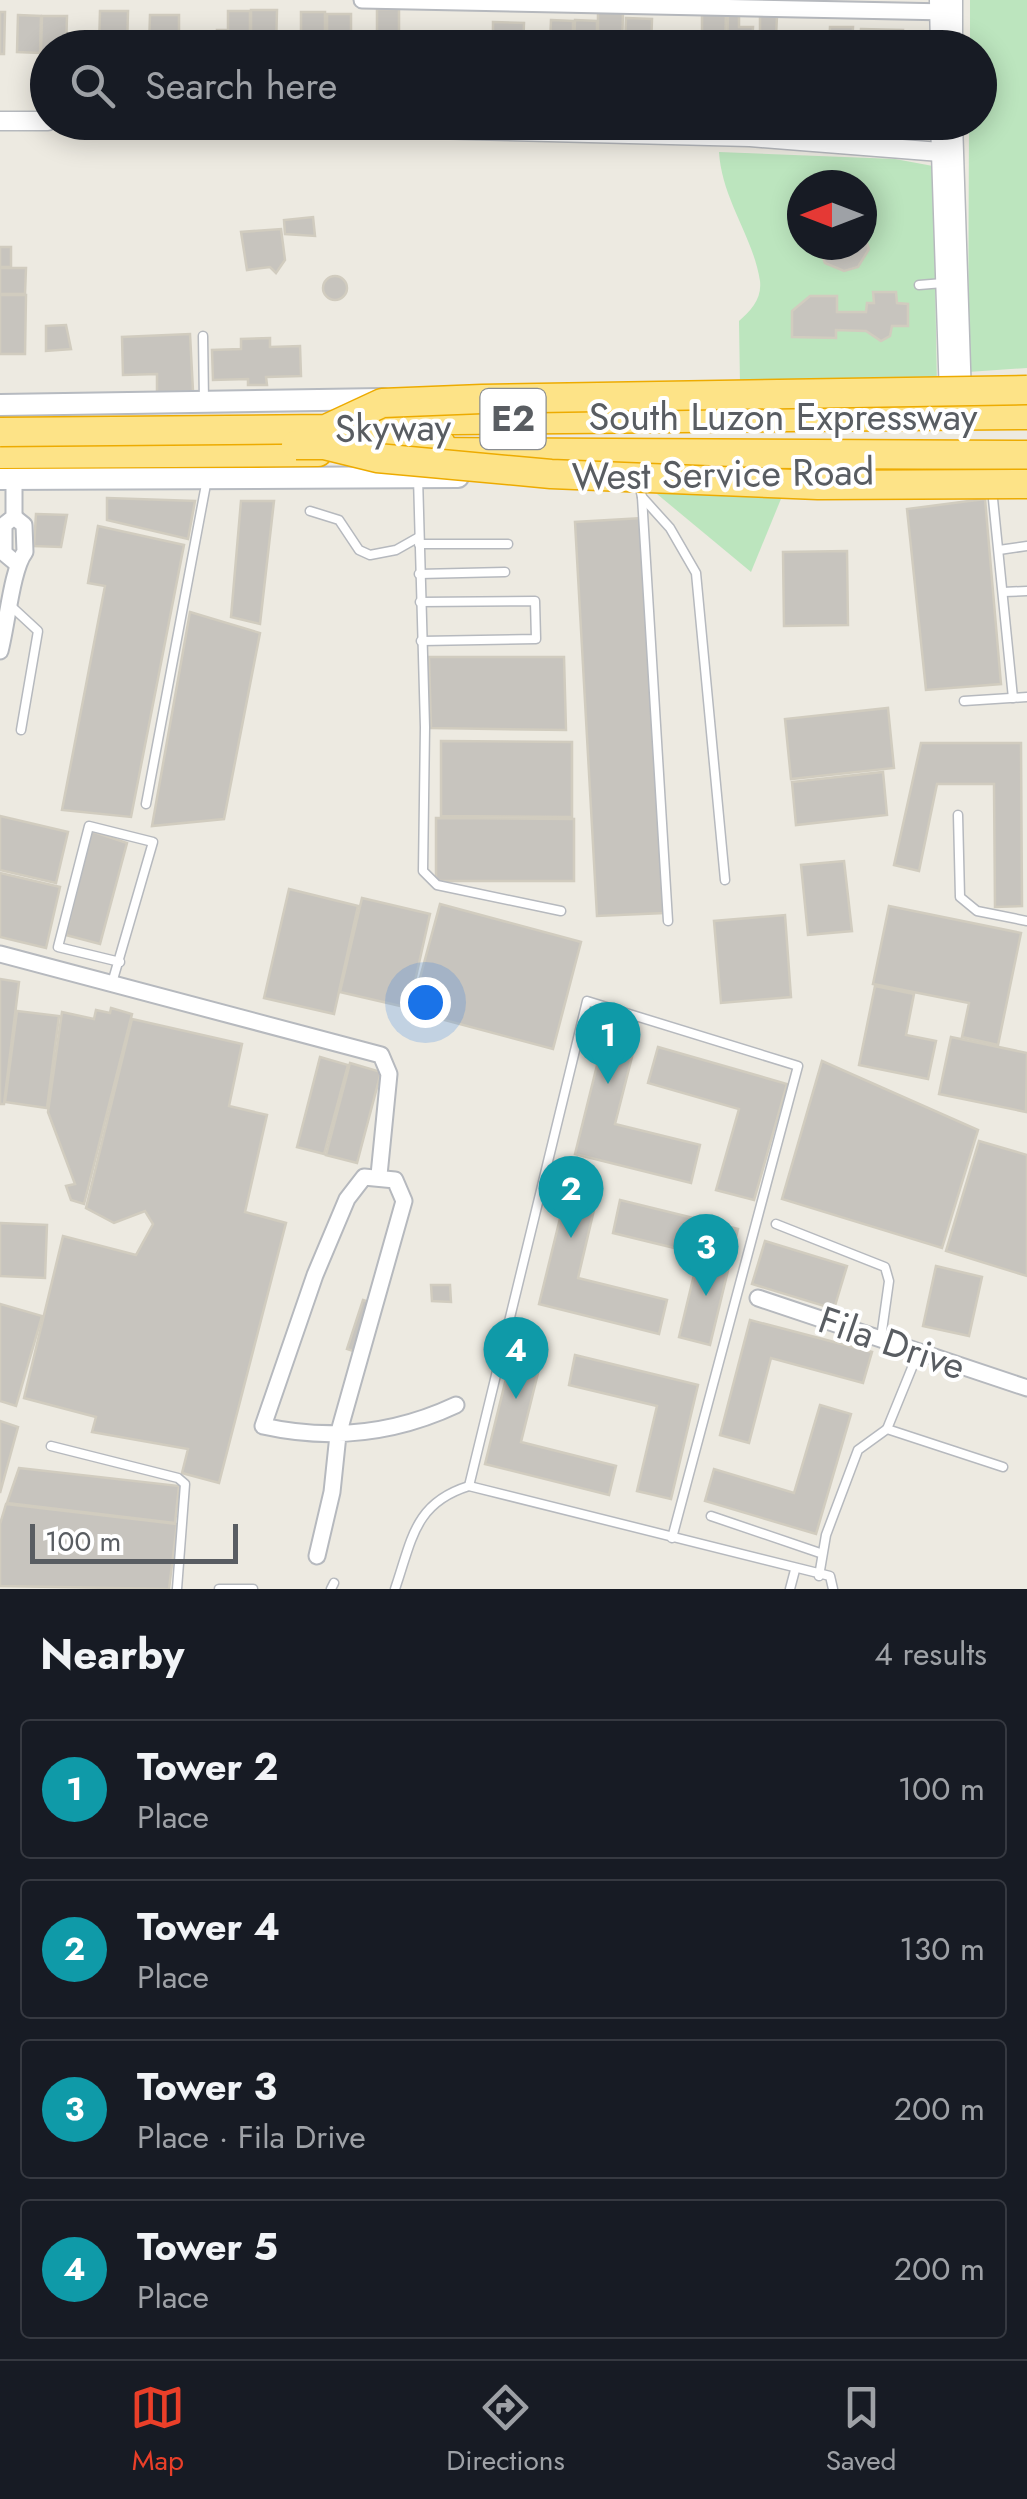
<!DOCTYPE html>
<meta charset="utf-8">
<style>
:root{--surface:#171b24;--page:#20242c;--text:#f1f3f6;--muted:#9ea1a6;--line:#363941;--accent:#ea3f29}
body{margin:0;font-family:Jost,sans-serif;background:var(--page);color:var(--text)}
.compass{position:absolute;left:787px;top:170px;width:90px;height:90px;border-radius:50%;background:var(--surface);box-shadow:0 5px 25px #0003;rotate:270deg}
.scale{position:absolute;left:30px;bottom:25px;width:208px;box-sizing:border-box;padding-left:10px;border:5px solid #595d62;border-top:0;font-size:28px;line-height:35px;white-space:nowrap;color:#595d62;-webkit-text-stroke:8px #fff;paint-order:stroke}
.you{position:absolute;left:425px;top:1002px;width:35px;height:35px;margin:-25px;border:8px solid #fff;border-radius:50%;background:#1a73e8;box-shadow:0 0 0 15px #1a73e833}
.badge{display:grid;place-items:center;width:65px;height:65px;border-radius:50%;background:var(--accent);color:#fff;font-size:32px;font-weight:700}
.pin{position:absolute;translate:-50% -82px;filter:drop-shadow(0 2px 5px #0008)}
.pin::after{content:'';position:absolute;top:52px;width:35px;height:30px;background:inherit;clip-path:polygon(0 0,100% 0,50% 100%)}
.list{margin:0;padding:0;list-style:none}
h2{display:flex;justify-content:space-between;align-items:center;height:130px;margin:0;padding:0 40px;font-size:42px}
h2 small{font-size:32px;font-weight:400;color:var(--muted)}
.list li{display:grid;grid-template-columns:65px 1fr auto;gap:30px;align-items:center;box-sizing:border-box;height:140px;margin:0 20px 20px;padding:0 20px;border:2px solid var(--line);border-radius:10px}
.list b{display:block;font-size:38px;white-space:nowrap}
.list p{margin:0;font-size:32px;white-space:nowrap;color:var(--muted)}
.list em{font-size:32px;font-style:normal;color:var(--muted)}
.icon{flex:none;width:55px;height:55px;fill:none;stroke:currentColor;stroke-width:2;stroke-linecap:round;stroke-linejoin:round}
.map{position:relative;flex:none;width:1027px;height:1589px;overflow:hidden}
.search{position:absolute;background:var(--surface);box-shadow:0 5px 25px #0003;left:30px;right:30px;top:30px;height:110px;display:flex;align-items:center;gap:25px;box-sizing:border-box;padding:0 35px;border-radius:55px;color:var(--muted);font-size:38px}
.sheet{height:770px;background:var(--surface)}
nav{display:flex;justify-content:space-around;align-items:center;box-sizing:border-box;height:140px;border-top:2px solid var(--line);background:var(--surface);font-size:28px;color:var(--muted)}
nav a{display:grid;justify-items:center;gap:5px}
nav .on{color:var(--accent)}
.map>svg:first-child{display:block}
.green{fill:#bce5be;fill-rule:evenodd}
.building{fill:#c7c4be;stroke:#d1ccbf;stroke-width:2.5}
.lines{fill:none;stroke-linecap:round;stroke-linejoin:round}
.service-casing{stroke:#b6b9be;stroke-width:11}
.minor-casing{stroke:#b6b9be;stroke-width:19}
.tertiary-casing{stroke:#b6b9be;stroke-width:21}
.secondary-casing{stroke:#b6bac0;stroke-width:24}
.motorway-casing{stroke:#edab00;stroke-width:31}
.service{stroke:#fff;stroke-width:8}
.minor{stroke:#fff;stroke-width:15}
.tertiary{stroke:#fff;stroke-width:18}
.secondary{stroke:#fff;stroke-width:20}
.motorway{stroke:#fde387;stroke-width:28}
.motorway-bridge-casing{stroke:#edab00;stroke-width:31;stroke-linecap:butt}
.motorway-bridge{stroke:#fde387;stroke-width:28}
.labels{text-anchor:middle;stroke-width:8;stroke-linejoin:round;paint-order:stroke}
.shield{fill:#fff;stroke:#8b8e91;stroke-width:2.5}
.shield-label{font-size:35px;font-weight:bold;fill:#595d62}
.street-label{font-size:38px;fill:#595d62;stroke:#fff}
</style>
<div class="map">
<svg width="1027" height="1589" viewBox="0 0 1027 1589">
<rect width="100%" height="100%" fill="#edeae1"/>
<g class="green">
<polygon points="970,0 1027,0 1027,368 968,372 969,123 980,122 980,48 970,47"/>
<path d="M719,152L895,159L933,166L937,386L740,385L739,321C751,310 762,299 760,281C753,236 722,200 719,152ZM802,185H862V245H802Z"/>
<polygon points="657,494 783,494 751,572"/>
</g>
<g class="building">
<rect x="377" y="9" width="22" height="39"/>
<polygon points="251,10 277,10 276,48 251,48"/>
<polygon points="702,10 726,11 725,48 702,48"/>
<polygon points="100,11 128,11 127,48 99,48"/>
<polygon points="228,11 250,11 250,48 217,48 217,30 228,30"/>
<polygon points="598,11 623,11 622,48 598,48"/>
<polygon points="0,12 5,12 4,54 0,54"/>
<rect x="301" y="12" width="24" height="36"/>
<rect x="327" y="14" width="24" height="34"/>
<polygon points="18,15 41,16 40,53 17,52"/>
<polygon points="150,15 179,15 179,48 149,48"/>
<polygon points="728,15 739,16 739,27 753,27 752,48 727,48"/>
<polygon points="42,16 67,16 66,48 48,48 48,53 41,52"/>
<polygon points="760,16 777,16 776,36 760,36"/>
<polygon points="626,18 652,19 651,48 625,48"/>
<polygon points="551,20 573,21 573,48 550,48"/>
<polygon points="575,20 597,21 597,48 574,48"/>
<polygon points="493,22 524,23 523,48 493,48"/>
<polygon points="830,27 853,27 852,48 829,48"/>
<polygon points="861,29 903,30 902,48 860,48"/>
<polygon points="778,32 803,32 802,48 778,48"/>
<polygon points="313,217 315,236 285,234 284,220"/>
<polygon points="862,228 869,249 858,267 844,271 825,263 818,245 862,245"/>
<polygon points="281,229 285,260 276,273 270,267 247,270 241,232"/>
<rect x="0" y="247" width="11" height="20"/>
<polygon points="0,268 26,268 25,294 0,294"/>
<circle cx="335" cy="288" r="12"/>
<polygon points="873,292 896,292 897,303 908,304 908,326 892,326 890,336 881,341 866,331 836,330 836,338 792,337 792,311 810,296 837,296 837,312 866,312 867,303 874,303"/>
<polygon points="0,295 26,295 25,354 0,354"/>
<polygon points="66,325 71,349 46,351 46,326"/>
<polygon points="190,334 193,391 157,392 157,374 123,375 122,337"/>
<polygon points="270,338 270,347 300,346 301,376 266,377 267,385 248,385 248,379 213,380 212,350 241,349 241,339"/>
<polygon points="107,498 195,501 188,539 107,520"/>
<polygon points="985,499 1001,684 926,690 907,509"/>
<polygon points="241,501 274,501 260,624 231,617"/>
<polygon points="36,514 67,515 61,547 34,546"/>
<polygon points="642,518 664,913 597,916 575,522"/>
<polygon points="98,526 184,545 131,817 62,810 105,586 88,583"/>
<polygon points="847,551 848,625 784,626 783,552"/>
<polygon points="190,612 260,633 224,819 152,826"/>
<polygon points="429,657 564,657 566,730 431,728"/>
<polygon points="888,708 894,768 791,779 785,719"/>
<polygon points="441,741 572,742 572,817 441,816"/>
<polygon points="921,743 1021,743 1022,906 995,907 994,784 937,784 919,871 894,865"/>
<polygon points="883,772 887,815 796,825 792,782"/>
<polygon points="0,816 68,832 56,883 0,870"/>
<polygon points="436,818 574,819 574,881 436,881"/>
<polygon points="91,831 127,843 100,944 66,935"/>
<polygon points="844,861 852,931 808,935 801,865"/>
<polygon points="0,873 60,887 46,948 0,937"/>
<polygon points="289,889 358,906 334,1014 264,998"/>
<polygon points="362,898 430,914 409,1008 340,992"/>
<polygon points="440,904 581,942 553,1049 411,1011"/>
<polygon points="889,906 1021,933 998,1045 962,1037 969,1003 873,984"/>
<polygon points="785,915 791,997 721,1003 714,921"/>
<polygon points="0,979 19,982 4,1104 0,1104"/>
<polygon points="875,986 914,994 906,1035 936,1041 928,1079 859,1065"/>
<polygon points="111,1008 132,1014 84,1204 71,1200 66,1186 75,1184 48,1112 62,1012 94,1019 96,1010 110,1013"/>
<polygon points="17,1011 59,1016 47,1108 5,1102"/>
<polygon points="132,1019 242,1044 229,1106 267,1115 245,1212 286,1223 219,1483 182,1473 188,1449 92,1432 96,1417 24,1398 63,1236 136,1255 153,1224 145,1211 114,1223 86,1208"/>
<polygon points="604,1037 635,1045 615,1124 700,1145 691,1183 575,1154"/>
<polygon points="951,1037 1027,1053 1026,1112 939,1094"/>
<polygon points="658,1047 787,1084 754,1200 716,1190 739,1109 648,1083"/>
<polygon points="320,1057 348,1065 324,1154 297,1147"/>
<polygon points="822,1061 978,1130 942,1248 782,1199"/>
<polygon points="350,1063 381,1072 357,1163 326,1155"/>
<polygon points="979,1141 1027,1155 1027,1276 946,1251"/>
<polygon points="567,1190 597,1197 578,1278 667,1300 659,1334 539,1304"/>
<polygon points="620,1200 738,1229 710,1345 679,1337 699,1254 613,1233"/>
<polygon points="0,1223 47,1225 45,1278 0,1276"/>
<polygon points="765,1241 847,1266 834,1309 752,1284"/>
<polygon points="936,1266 982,1277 969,1336 923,1326"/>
<polygon points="431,1285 450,1285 451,1302 432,1301"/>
<polygon points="363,1300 381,1306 365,1355 347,1349"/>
<polygon points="0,1304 42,1316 16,1406 0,1401"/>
<polygon points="750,1320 872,1352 863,1383 771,1358 749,1443 720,1435"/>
<polygon points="513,1350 542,1357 521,1442 616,1466 609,1495 485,1464"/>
<polygon points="575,1355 698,1385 671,1499 637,1491 657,1406 569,1385"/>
<polygon points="820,1405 851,1414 816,1534 705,1501 714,1469 794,1493"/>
<polygon points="0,1421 18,1427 0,1493"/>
<polygon points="19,1468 179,1486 175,1523 7,1503"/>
<polygon points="6,1504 177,1524 169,1589 0,1586 0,1524"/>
</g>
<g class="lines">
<defs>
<g id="service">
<polyline points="919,285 943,283"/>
<polyline points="203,336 204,401"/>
<polyline points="418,477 425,727 423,871 437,885 561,911"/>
<polyline points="639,484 642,497 670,528 696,573 725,880"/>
<polyline points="992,489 1013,698"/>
<polyline points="642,497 668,921"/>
<polyline points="310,511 339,520 359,550 370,555 396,550 419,537"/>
<polyline points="419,544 508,544"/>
<polyline points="999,550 1027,546"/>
<polyline points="419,574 505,572"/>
<polyline points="1003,592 1027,591"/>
<polyline points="420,602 535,601 536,639 421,641"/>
<polyline points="12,607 38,631 21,730"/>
<polyline points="964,701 1027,697"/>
<polyline points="146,804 207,479"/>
<polyline points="958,815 960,897 977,911 1027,921"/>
<polyline points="112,983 153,842 89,826 58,947 120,962"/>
<polyline points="776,1224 885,1267 889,1281 881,1338"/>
<polyline points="887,1429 918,1353"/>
<polyline points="51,1446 178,1478 185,1484 177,1589"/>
<polyline points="469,1486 587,1001 798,1066 672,1538"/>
<polyline points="711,1516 820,1553"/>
<polyline points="819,1576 826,1535 858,1450 887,1429 1003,1467"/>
<polyline points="219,1589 253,1589"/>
<polyline points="331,1589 334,1583"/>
<path d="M395,1589C412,1540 414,1503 469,1486L830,1576L833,1589"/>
<polyline points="790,1589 795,1570"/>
</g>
<g id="minor">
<polyline points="362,0 948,12"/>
<polyline points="14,479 14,517 4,525 4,553 16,563"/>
<path d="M0,651C7,625 12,568 25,552L24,525L14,517"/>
<polyline points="0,954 381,1055 389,1074 379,1175"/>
<polyline points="758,1298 1027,1388"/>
<path d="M317,1556L332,1492L338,1435L404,1201L395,1180L364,1177L347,1199L315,1275L263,1426C330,1441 394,1434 456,1405"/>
</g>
<g id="tertiary">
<polyline points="939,0 940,48"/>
<polyline points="953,48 953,0"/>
<polyline points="0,121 48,121"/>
<polyline points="153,122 750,137 953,153"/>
<polyline points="940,122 949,397"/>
<polyline points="953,122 962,397"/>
</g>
<g id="secondary">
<polyline points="0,405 383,399"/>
<polyline points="0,479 458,477"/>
</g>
<g id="motorway">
<polyline points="344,421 1027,415"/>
<polyline points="344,445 441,444"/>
<polyline points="421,452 1027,455"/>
<polyline points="0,454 318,452"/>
</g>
</defs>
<use href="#service" class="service-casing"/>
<use href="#minor" class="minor-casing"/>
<use href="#tertiary" class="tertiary-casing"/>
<use href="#secondary" class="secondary-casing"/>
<use href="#motorway" class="motorway-casing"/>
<use href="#service" class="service"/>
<use href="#minor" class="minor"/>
<use href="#tertiary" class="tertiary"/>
<use href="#secondary" class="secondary"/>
<use href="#motorway" class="motorway"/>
<defs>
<g id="motorway-bridge">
<polyline points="0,432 326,429 382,403 482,399 1027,390"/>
<polyline points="296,445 324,445 377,458 551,474 818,485 1027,484"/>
</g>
</defs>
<use href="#motorway-bridge" class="motorway-bridge-casing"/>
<use href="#motorway-bridge" class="motorway-bridge"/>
</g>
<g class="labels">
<rect class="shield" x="480.5" y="389" width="65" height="60" rx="8"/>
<g class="shield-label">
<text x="513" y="431">E2</text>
</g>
<g class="street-label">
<text x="783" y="430">South Luzon Expressway</text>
<text transform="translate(393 428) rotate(-1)" y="13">Skyway</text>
<text transform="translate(723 474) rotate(-1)" y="13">West Service Road</text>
<text transform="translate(892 1343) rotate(19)" y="13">Fila Drive</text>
</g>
</g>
</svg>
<svg class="compass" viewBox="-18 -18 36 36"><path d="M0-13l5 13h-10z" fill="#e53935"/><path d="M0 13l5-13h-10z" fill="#9ea1a6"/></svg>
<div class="scale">100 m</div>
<div class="you"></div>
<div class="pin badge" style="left:608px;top:1084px;background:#0f9aa8">1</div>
<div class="pin badge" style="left:571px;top:1238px;background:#0f9aa8">2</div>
<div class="pin badge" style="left:706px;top:1296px;background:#0f9aa8">3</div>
<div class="pin badge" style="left:516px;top:1399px;background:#0f9aa8">4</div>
<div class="search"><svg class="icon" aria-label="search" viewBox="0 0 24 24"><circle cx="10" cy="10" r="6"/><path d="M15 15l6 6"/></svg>Search here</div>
</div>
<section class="sheet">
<h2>Nearby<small>4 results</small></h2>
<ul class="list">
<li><span class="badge" style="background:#0f9aa8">1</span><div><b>Tower 2</b><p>Place</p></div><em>100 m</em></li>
<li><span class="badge" style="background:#0f9aa8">2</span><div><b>Tower 4</b><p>Place</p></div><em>130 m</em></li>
<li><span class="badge" style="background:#0f9aa8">3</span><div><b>Tower 3</b><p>Place · Fila Drive</p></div><em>200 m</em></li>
<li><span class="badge" style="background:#0f9aa8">4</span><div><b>Tower 5</b><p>Place</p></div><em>200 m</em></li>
</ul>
</section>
<nav>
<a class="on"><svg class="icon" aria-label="map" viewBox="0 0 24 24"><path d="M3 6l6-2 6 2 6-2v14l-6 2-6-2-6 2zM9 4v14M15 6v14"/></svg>Map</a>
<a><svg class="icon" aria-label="directions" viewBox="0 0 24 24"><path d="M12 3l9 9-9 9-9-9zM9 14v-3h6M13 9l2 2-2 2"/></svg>Directions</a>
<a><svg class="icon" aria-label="saved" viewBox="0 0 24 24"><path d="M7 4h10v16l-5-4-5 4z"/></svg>Saved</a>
</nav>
